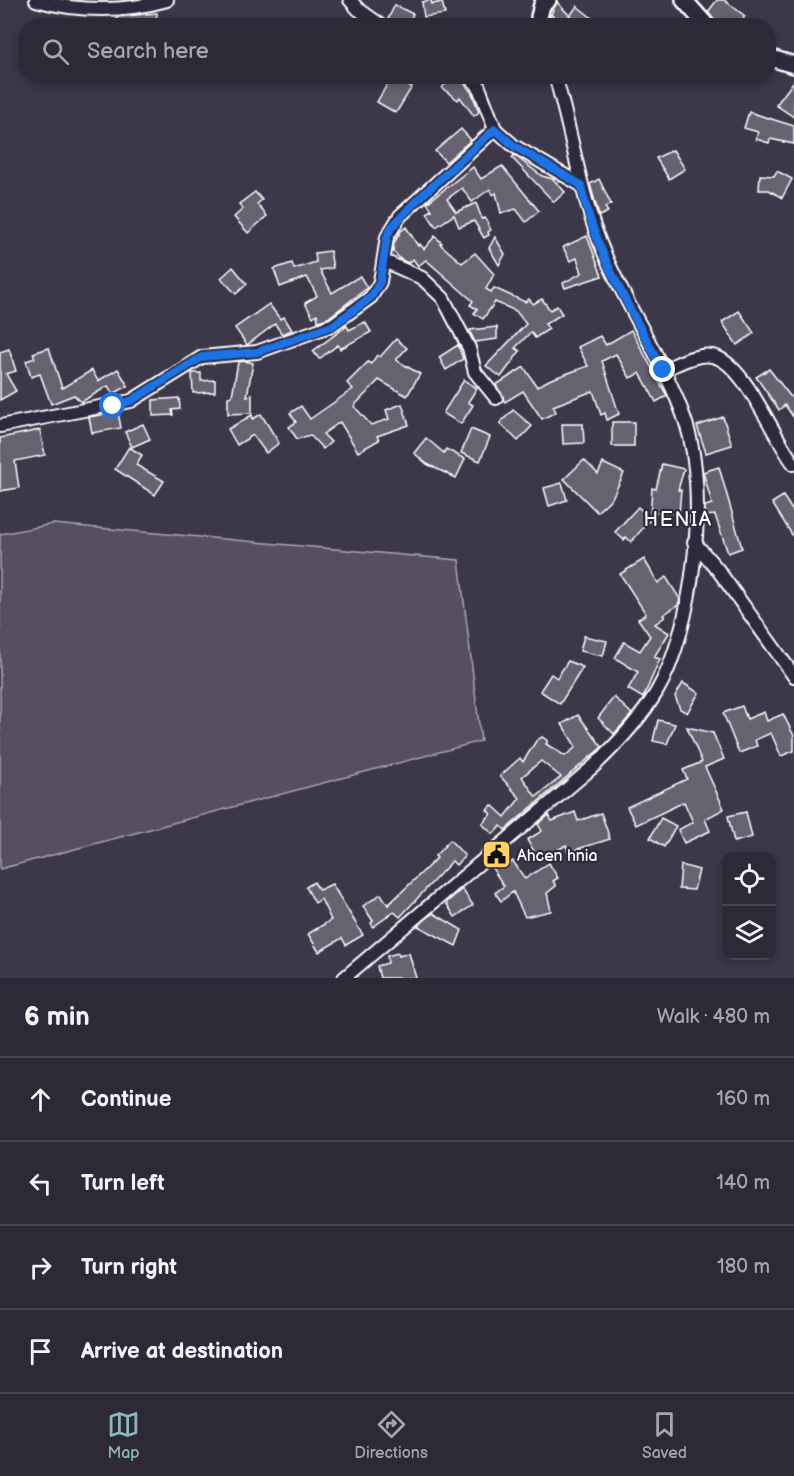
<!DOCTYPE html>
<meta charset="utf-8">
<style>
:root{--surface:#2d2937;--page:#35313f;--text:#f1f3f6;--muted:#a7a6ad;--line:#484552;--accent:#8bbbb9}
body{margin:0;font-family:"Balsamiq Sans",sans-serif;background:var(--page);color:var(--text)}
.controls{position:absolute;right:18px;bottom:18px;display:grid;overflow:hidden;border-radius:12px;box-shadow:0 3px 9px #0003}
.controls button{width:54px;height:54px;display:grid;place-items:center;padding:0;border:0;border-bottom:2px solid var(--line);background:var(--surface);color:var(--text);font:30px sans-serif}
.stop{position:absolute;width:18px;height:18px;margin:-14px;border:4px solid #1a73e8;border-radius:50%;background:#fff}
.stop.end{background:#1a73e8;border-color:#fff;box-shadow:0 2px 6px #0008}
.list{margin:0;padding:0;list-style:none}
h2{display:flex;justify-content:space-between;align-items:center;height:78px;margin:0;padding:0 24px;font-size:26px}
h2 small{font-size:20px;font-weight:400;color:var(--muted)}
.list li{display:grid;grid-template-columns:39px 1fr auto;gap:18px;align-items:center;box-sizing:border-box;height:84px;padding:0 24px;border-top:2px solid var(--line)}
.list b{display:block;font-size:22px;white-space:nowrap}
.list em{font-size:20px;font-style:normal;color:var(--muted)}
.icon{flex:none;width:33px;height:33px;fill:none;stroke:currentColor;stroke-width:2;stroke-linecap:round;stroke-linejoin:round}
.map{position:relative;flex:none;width:794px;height:978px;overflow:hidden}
.search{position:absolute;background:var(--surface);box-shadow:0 3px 9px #0003;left:18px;right:18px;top:18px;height:66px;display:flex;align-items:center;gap:15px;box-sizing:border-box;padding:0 21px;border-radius:24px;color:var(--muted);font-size:22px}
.sheet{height:414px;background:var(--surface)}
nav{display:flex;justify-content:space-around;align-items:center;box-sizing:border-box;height:84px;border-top:2px solid var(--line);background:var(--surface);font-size:16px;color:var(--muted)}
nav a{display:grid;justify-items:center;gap:3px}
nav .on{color:var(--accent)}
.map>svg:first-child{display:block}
.green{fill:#555060;stroke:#aaa8b0;stroke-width:1.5}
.building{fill:#666270;stroke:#fff;stroke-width:1.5;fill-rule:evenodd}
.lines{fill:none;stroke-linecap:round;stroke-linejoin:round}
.minor-casing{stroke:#fff;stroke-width:16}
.tertiary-casing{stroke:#fff;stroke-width:20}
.minor{stroke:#2f2a3d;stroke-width:12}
.tertiary{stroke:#2f2a3d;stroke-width:15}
.route{stroke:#1a73e8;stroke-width:8}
.labels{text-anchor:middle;stroke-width:4.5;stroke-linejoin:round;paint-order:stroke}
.poi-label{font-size:16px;fill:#fff;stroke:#2f2a3d;text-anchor:start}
.quarter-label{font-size:20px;letter-spacing:1.5px;fill:#fff;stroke:#2f2a3d}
</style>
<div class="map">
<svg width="794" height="978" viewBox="0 0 794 978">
<rect width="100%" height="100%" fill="#3c3749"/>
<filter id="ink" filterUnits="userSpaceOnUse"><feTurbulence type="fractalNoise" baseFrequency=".0167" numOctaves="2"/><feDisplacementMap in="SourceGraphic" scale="12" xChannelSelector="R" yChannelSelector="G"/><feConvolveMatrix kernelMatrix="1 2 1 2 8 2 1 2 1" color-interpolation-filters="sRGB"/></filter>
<g filter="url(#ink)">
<polygon class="green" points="53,524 459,560 481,741 0,869 0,534"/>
<g class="building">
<polygon points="431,0 432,4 442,2 445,14 424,17 422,2"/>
<polygon points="717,0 724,0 745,16 743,18 750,26 721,26 715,21 708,12"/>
<polygon points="557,2 570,16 577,6 602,26 562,26 552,15 549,18"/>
<polygon points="395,5 413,14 407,26 401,26 388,19"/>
<polygon points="157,13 156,24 117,26 117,17"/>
<polygon points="392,76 414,76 409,86 412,87 396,113 377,102"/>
<polygon points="451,76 460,78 472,93 479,112 474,116 460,97 458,100 442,88"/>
<polygon points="794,81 794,117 776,105"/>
<polygon points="749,112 794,126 794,144 770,139 769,143 756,139 758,132 744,128"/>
<polygon points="461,129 471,140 446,162 435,151"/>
<polygon points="673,150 685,169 669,179 656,158"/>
<polygon points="514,155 542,176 553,179 565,192 554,202 512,158"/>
<polygon points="502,166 539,211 526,222 516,209 501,213 496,193 493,195 490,189 472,202 462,188 447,199 456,212 476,203 482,219 485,218 491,230 488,232 489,235 484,238 474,221 459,227 454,215 436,227 427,213 432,210 427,203 473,167 481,179"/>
<polygon points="777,171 792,179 782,198 769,190 759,190 760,175 774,176"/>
<polygon points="599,179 611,204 605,207 608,212 599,216 590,184"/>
<polygon points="255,192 262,200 257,204 267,216 248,233 234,217 243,209 239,204"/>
<polygon points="406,227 418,246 420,244 424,249 435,236 442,243 440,244 462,263 475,253 494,274 486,289 491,292 494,288 525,302 529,299 533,304 542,299 550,310 557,306 562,314 545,324 549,329 535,338 531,332 515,348 520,351 501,377 486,366 526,324 516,311 495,302 483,319 474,313 477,309 470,305 473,301 426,260 418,266 413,259 408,263 400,259 393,251 394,243 401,231"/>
<polygon points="587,236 602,276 565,288 563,283 582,273 577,258 570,261 563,247"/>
<polygon points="495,237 505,254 499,265 489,248"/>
<polygon points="330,251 333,268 320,270 332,293 360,276 367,288 328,318 318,321 317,314 313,317 305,303 317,296 307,277 280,287 274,269 292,263 294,269 316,262 315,253"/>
<polygon points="233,267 247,284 236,294 221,278"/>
<polygon points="269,304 280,319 284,317 292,330 282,334 275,324 247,345 235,328"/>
<polygon points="739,311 754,333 737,345 722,322"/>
<polygon points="365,322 371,332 340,349 338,345 319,359 313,351 347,326 349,330"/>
<polygon points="497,327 497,339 475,342 471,334 470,330"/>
<polygon points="631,330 667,396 656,402 640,373 630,378 616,354 602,361 619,414 607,420 605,413 601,415 593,391 553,406 556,412 542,419 523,391 505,402 496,385 524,367 537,387 549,380 588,366 578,347 600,336 606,345"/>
<polygon points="396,339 407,348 396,360 420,374 407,396 379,380 354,406 371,425 389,419 386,410 402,404 409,425 377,436 379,440 358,452 340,422 323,434 331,442 323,449 310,435 297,439 289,427 296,422 290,413 301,406 310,419 353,389 347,383 368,362 371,364 377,355 380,357"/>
<polygon points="458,345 463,359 446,370 439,357"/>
<polygon points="49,348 62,388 92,370 98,381 118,369 128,386 113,394 108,386 81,402 74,395 51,404 40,374 31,377 26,361 35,358 33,353"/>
<polygon points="9,349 16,371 6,374 16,391 0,400 0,352"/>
<polygon points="245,361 253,363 247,396 252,395 252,413 228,414 228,397 232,396 238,362"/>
<polygon points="769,369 794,401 794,418 785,405 779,410 756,377"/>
<polygon points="192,373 201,373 201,381 215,380 215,392 193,393"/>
<polygon points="464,380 477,388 468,402 473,405 461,424 443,413"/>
<polygon points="179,398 180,409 172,410 173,415 153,416 153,400"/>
<polygon points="513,410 532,426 518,441 500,423"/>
<polygon points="118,412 121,428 92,433 89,417"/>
<polygon points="261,414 279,443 266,453 253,435 237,445 228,429 252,415 253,419"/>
<polygon points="723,417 732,445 706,453 697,426"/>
<rect x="612" y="422" width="22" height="24"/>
<polygon points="143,424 150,439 132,447 125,432"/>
<polygon points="562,424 583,424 584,443 563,444"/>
<polygon points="471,429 490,437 480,461 461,453"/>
<polygon points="40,430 45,455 15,461 19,488 0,491 0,438"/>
<polygon points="426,438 444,453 446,449 465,459 456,478 427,464 414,453"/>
<polygon points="129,447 142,455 136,465 164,481 155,495 115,469"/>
<polygon points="584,460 598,474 603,463 624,473 612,498 597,512 564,479"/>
<polygon points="662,464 684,469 678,490 681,490 679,513 657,512 631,542 626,537 624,540 615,532 638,507 650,518 652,488 656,489"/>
<polygon points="719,467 742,548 728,553 715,515 705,516 705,506 712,504 703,472"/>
<polygon points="562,483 567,500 549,506 544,488"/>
<polygon points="783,496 794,513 794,538 772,503"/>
<polygon points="644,559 658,583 666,577 680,599 678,605 663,615 665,617 655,624 669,633 654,657 660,659 643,698 628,689 638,672 615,658 624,642 640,651 650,636 638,619 646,614 620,574"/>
<polygon points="584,636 607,641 603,656 580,651"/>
<polygon points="568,661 583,667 560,704 540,691 551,674 557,678"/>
<polygon points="683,683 699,693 687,713 680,709 675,696"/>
<polygon points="614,697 632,714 614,734 598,718"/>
<polygon points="742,706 747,719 764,712 767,721 783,714 794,736 794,751 781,756 771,733 755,740 757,746 739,753 723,713"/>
<path d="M578,715L602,747L505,830L501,826L493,834L482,824L491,814L487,810L492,805L505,817L520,798L500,776L520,758L523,762L536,741L542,737L548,741L546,744L565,756L576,747L562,724ZM541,761L561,777L536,797L522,777Z"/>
<polygon points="658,720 675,724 667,744 653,741"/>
<polygon points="687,727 713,733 724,759 705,767 724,809 705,819 710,831 684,843 678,830 693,822 684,802 636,825 627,807 687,779 683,770 702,762"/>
<polygon points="575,812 578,821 601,813 610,839 568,852 566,845 540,861 527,840 542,831 538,824 549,815 552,821"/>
<polygon points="746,812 752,837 734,842 728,816"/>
<polygon points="661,818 676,826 664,847 650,838"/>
<polygon points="450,840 465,856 456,865 452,861 400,917 394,912 373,927 371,923 373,921 363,906 381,894 388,905 437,858 435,856"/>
<polygon points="505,859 509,864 513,861 525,879 549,863 558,878 553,881 556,886 547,893 551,911 525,917 513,892 501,901 495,893 504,886 492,868"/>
<polygon points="681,865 699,870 694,890 679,889"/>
<polygon points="314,882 319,890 332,884 363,935 346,945 342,938 319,952 308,934 331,920 321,899 315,903 306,887"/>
<polygon points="462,889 473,905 455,917 446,903"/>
<polygon points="433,913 462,930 456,946 418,926"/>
<polygon points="398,953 399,956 409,953 416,978 380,978 377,966 388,963 387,956"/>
</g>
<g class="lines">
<defs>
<g id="minor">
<path d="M36,0C77,12 126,12 167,0"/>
<polyline points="350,0 358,9 382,26"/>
<polyline points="495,129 514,146 581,185"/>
<polyline points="384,261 422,278 443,298 469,348 475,372 496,398"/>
<path d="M663,370C678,364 696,353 712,356C744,361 774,439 794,464"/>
<polyline points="0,426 131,401 202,357 257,352 332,325 371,297 380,282 387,237 400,216 495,129 478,85 468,76"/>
<polyline points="694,542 718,570 794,676"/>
<path d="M344,978L594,766C617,744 639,721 656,693C694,629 709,494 686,423C665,360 624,305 600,243C579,189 572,132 555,76"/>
</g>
<g id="tertiary">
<polyline points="684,0 707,26"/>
<polyline points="539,17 542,5 548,0"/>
<polyline points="768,57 794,65"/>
</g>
</defs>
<use href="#minor" class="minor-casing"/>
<use href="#tertiary" class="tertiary-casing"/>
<use href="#minor" class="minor"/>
<use href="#tertiary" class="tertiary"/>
</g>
</g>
<g class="lines" filter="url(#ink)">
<path class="route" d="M113,406L131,401L202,357L257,352L332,326L358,307L371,297L380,282L387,237L391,228L415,202L495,129L514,146L581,185C594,250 632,312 663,370"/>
</g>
<defs>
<symbol id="civic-square" viewBox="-11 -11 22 22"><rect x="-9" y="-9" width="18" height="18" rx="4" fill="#ffd166" stroke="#2f2a3d"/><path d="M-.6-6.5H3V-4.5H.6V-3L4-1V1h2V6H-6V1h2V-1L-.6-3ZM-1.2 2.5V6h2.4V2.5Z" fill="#111"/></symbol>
</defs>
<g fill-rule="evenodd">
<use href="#civic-square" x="480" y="838" width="33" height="33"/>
</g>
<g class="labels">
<g class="poi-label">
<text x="517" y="861">Ahcen hnia</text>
</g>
<g class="quarter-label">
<text x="678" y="526">HENIA</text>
</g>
</g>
</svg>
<div class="controls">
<button><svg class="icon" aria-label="locate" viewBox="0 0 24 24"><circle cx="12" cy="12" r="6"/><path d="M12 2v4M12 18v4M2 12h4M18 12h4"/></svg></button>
<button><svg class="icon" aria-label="layers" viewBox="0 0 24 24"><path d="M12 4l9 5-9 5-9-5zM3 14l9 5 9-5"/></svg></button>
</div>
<div class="stop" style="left:113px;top:406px"></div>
<div class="stop end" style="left:663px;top:370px"></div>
<div class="search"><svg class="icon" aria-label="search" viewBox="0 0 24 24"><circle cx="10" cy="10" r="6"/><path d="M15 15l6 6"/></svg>Search here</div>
</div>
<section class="sheet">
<h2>6 min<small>Walk · 480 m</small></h2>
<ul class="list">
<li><svg class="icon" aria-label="ahead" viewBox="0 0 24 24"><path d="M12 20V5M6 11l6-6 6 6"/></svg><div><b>Continue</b></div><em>160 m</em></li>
<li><svg class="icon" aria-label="left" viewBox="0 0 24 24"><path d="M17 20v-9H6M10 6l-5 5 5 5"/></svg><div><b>Turn left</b></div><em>140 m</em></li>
<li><svg class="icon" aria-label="right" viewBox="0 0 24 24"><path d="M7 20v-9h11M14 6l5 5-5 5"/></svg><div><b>Turn right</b></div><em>180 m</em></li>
<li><svg class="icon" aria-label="arrive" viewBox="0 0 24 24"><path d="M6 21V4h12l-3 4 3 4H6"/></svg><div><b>Arrive at destination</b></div></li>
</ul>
</section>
<nav>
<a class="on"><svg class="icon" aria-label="map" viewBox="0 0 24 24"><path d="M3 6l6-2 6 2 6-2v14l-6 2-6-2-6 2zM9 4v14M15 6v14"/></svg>Map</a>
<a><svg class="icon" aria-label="directions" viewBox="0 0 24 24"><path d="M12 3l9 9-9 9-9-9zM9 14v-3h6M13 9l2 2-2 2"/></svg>Directions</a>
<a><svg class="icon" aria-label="saved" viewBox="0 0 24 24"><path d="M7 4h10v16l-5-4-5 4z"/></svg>Saved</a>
</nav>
